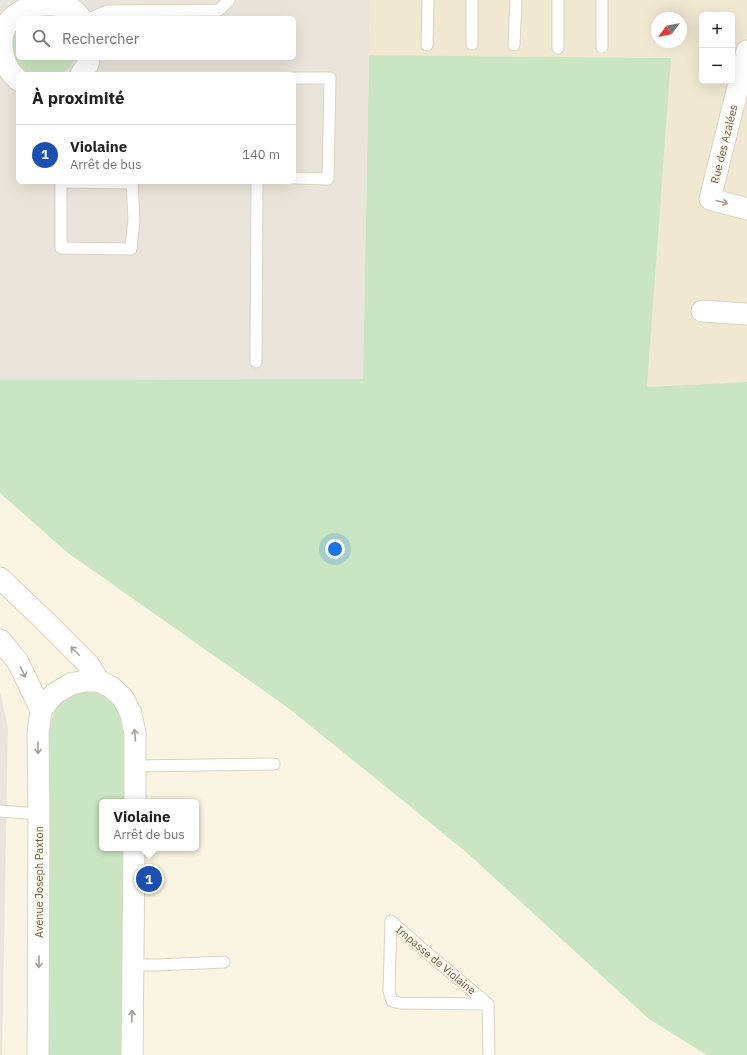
<!DOCTYPE html>
<html lang="fr">
<meta charset="utf-8">
<style>
:root{--surface:#fff;--page:#f2f2f2;--text:#202124;--muted:#757577;--line:#e0e0e0;--accent:#111827}
body{margin:0;font-family:"IBM Plex Sans",sans-serif;background:var(--page);color:var(--text)}
.controls{position:absolute;right:12px;top:12px;display:grid;overflow:hidden;border-radius:6px;box-shadow:0 4px 16px #0002}
.controls button{width:36px;height:36px;display:grid;place-items:center;padding:0;border:0;border-bottom:1px solid var(--line);background:var(--surface);color:var(--text);font:20px sans-serif}
.compass{position:absolute;left:651px;top:12px;width:36px;height:36px;border-radius:50%;background:var(--surface);box-shadow:0 4px 16px #0002;rotate:238deg}
.you{position:absolute;left:335px;top:549px;width:14px;height:14px;margin:-10px;border:3px solid #fff;border-radius:50%;background:#1a73e8;box-shadow:0 0 0 6px #1a73e833}
.badge{display:grid;place-items:center;width:26px;height:26px;border-radius:50%;background:var(--accent);color:#fff;font-size:13px;font-weight:700}
.pin{position:absolute;translate:-50% -50%;border:2px solid #fff;box-shadow:0 1px 4px #0006}
.popup{position:absolute;left:99px;top:799px;width:100px;height:52px;box-sizing:border-box;display:grid;place-content:center;border-radius:6px;background:var(--surface);filter:drop-shadow(0 1px 3px #0005);font-size:13px;white-space:nowrap;color:var(--muted)}
.popup b{font-size:15px;color:var(--text)}
.popup::after{content:'';position:absolute;left:50%;top:100%;margin-left:-8px;border:8px solid transparent;border-top-color:var(--surface)}
.list{margin:0;padding:0;list-style:none}
h2{display:flex;justify-content:space-between;align-items:center;height:52px;margin:0;padding:0 16px;font-size:17px}
h2 small{font-size:13px;font-weight:400;color:var(--muted)}
.list li{display:grid;grid-template-columns:26px 1fr auto;gap:12px;align-items:center;box-sizing:border-box;height:60px;padding:0 16px;border-top:1px solid var(--line)}
.list b{display:block;font-size:15px;white-space:nowrap}
.list p{margin:0;font-size:13px;white-space:nowrap;color:var(--muted)}
.list em{font-size:13px;font-style:normal;color:var(--muted)}
.icon{flex:none;width:22px;height:22px;fill:none;stroke:currentColor;stroke-width:2;stroke-linecap:round;stroke-linejoin:round}
.map{position:relative;flex:none;width:747px;height:1055px;overflow:hidden}
.search{position:absolute;background:var(--surface);box-shadow:0 4px 16px #0002;left:16px;top:16px;width:280px;height:44px;display:flex;align-items:center;gap:10px;box-sizing:border-box;padding:0 14px;border-radius:6px;color:var(--muted);font-size:15px}
.panel{position:absolute;background:var(--surface);box-shadow:0 4px 16px #0002;left:16px;top:72px;width:280px;height:112px;border-radius:6px}
.map>svg:first-child{display:block}
.residential{fill:#f0e8d1;fill-rule:evenodd}
.industrial{fill:#e9e5dc;fill-rule:evenodd}
.green{fill:#cae5c2}
.lines{fill:none;stroke-linecap:round;stroke-linejoin:round}
.service-casing{stroke:#dcd2bf;stroke-width:13}
.minor-casing{stroke:#dcd2bf;stroke-width:23}
.service{stroke:#fff;stroke-width:11}
.minor{stroke:#fff;stroke-width:21}
.oneway{stroke:#a89e93}
.labels{text-anchor:middle;stroke-width:3;stroke-linejoin:round;paint-order:stroke}
.street-label{font-size:11px;fill:#6e5e4b;stroke:#fdf8e7}
</style>
<div class="map">
<svg width="747" height="1055" viewBox="0 0 747 1055">
<rect width="100%" height="100%" fill="#f9f5e2"/>
<path class="residential" d="M370,0H747V382L647,387L670,58L369,55ZM702,15H732V81H702ZM657,18H681V42H657Z"/>
<g class="industrial">
<path d="M0,0H370L363,379L0,380ZM18,18H294V58H18ZM18,74H294V182H18Z"/>
<polygon points="0,692 8,727 2,1055 0,1055"/>
</g>
<g class="green">
<path d="M18,29V58H75C72,65 68,70 62,74H28C12,64 8,44 18,29Z"/>
<polygon points="369,55 671,58 647,387 747,382 747,1055 707,1055 649,1019 466,852 401,799 287,707 68,553 0,493 0,380 363,379"/>
<polygon points="90,690 112,699 124,717 125,730 124,802 102,802 102,848 124,848 121,1055 48,1055 48,729 55,710 70,693"/>
</g>
<g class="lines">
<defs>
<g id="service">
<polyline points="558,0 558,48"/>
<polyline points="602,0 602,47"/>
<polyline points="91,18 107,11 219,10 229,0"/>
<polyline points="472,44 472,0"/>
<polyline points="427,45 428,0"/>
<polyline points="514,45 516,0"/>
<polyline points="294,78 330,78 328,179 294,178"/>
<polyline points="61,182 61,248 131,249 134,219 132,182"/>
<polyline points="61,182 132,183"/>
<polyline points="256,362 257,182"/>
<polyline points="135,766 274,764"/>
<polyline points="0,811 39,814"/>
<polygon points="391,921 425,951 488,1004 400,1003 392,1001 389,991"/>
<polyline points="133,965 157,965 224,962"/>
<polyline points="488,1004 489,1055"/>
</g>
<g id="minor">
<polyline points="747,51 710,199 747,209"/>
<polyline points="81,74 88,64 89,58"/>
<path d="M18,80C15,77 10,72 8,68C4,62 3,54 2,48C2,45 2,41 2,38C8,5 46,0 72,9C76,11 78,15 81,18"/>
<polyline points="702,311 747,314"/>
<polyline points="0,578 43,619 89,665 99,681"/>
<polyline points="0,640 18,662 41,710 38,733 39,814 38,1055"/>
<polyline points="41,710 54,694 71,684 85,681 99,681 111,687 123,698 131,714 135,733 135,802"/>
<polyline points="132,1055 134,848"/>
</g>
</defs>
<use href="#service" class="service-casing"/>
<use href="#minor" class="minor-casing"/>
<use href="#service" class="service"/>
<use href="#minor" class="minor"/>
</g>
<defs><path id="oneway-shaft" d="M-6 0H5M1.5-3L5.5 0L1.5 3" fill="none" stroke-width="1.6" stroke-linecap="round" stroke-linejoin="round"/></defs>
<g class="oneway">
<use href="#oneway-shaft" transform="translate(722 202) rotate(15)"/>
<use href="#oneway-shaft" transform="translate(75 651) rotate(-135)"/>
<use href="#oneway-shaft" transform="translate(23 672) rotate(64)"/>
<use href="#oneway-shaft" transform="translate(135 735) rotate(-94)"/>
<use href="#oneway-shaft" transform="translate(38 748) rotate(89)"/>
<use href="#oneway-shaft" transform="translate(39 962) rotate(90)"/>
<use href="#oneway-shaft" transform="translate(132 1016) rotate(-89)"/>
</g>
<g class="labels">
<g class="street-label">
<text transform="translate(724 144) rotate(-76)" y="4">Rue des Azalées</text>
<text transform="translate(39 882) rotate(-90)" y="4">Avenue Joseph Paxton</text>
<text transform="translate(436 960) rotate(40)" y="4">Impasse de Violaine</text>
</g>
</g>
</svg>
<div class="controls">
<button>+</button>
<button>−</button>
</div>
<svg class="compass" viewBox="-18 -18 36 36"><path d="M0-13l5 13h-10z" fill="#e53935"/><path d="M0 13l5-13h-10z" fill="#757577"/></svg>
<div class="you"></div>
<div class="pin badge" style="left:149px;top:879px;background:#1a4fb4">1</div>
<div class="popup"><b>Violaine</b>Arrêt de bus</div>
<div class="search"><svg class="icon" aria-label="search" viewBox="0 0 24 24"><circle cx="10" cy="10" r="6"/><path d="M15 15l6 6"/></svg>Rechercher</div>
<section class="panel">
<h2>À proximité<small></small></h2>
<ul class="list">
<li><span class="badge" style="background:#1a4fb4">1</span><div><b>Violaine</b><p>Arrêt de bus</p></div><em>140 m</em></li>
</ul>
</section>
</div>
